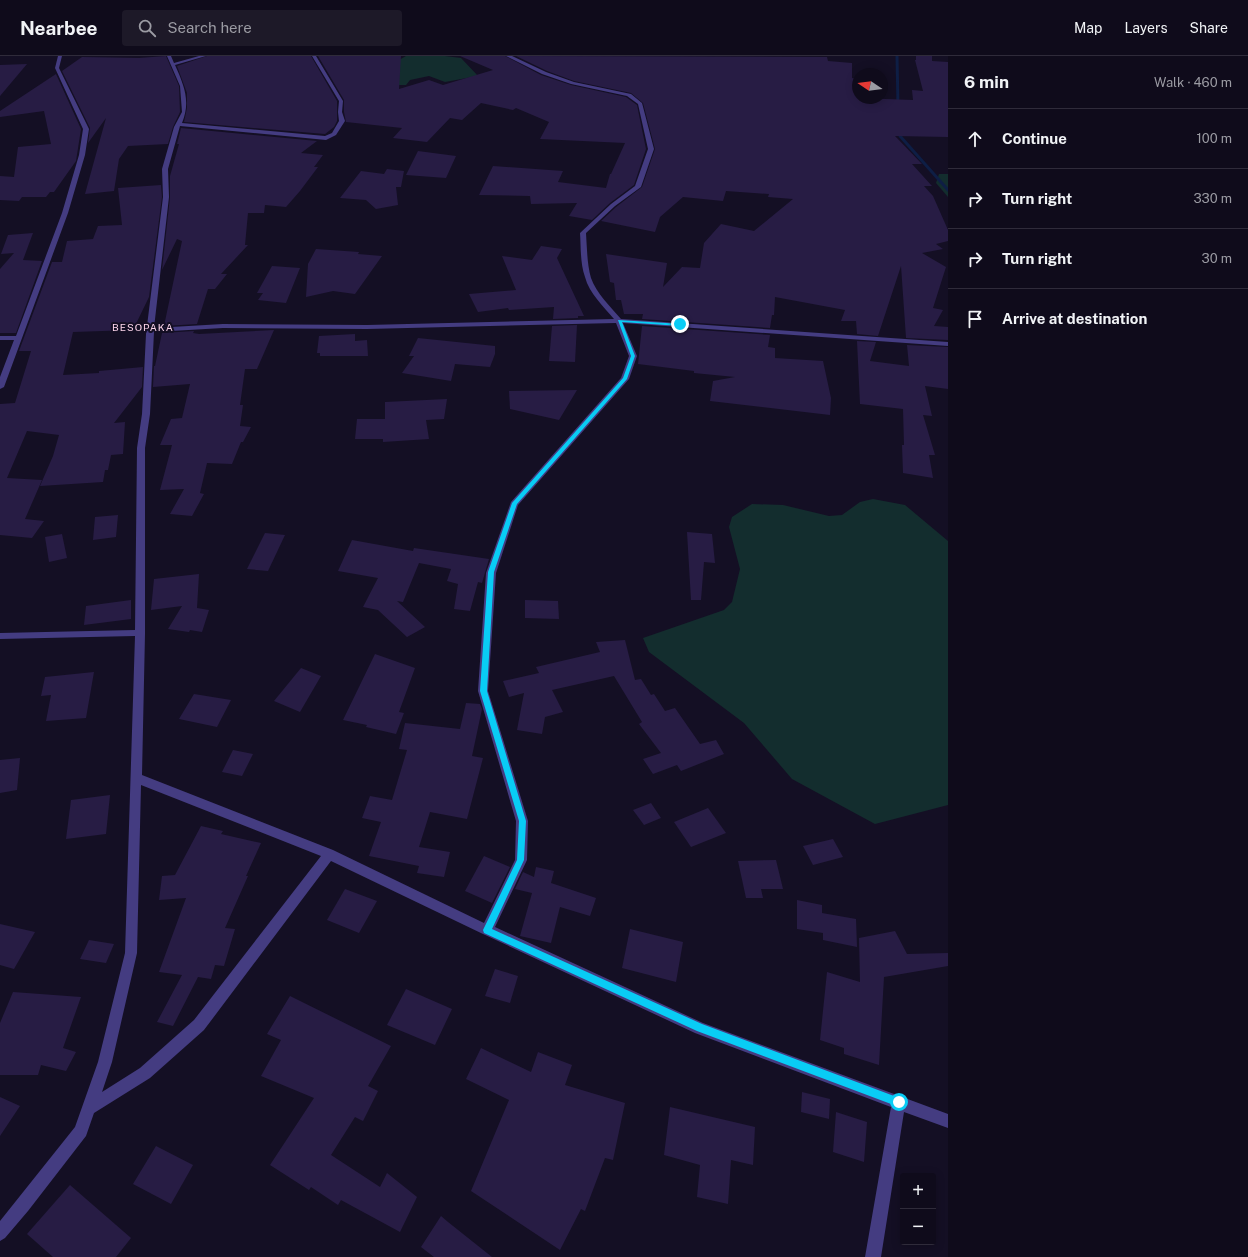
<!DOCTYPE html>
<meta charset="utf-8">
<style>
:root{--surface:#0f0b1b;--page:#1d1928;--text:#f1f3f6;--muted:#9b9ba3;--line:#2f2b3a}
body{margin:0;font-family:"Public Sans",sans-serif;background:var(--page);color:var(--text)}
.controls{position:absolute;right:12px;bottom:12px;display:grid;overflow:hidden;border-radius:4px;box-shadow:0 2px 10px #0003}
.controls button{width:36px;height:36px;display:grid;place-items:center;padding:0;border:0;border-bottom:1px solid var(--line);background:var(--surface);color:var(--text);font:20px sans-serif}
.compass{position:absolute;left:852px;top:12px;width:36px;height:36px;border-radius:50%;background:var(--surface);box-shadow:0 2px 10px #0003;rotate:283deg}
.stop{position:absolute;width:12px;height:12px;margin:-9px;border:3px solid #09ccf5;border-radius:50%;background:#fff}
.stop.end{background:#09ccf5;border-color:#fff;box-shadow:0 1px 4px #0008}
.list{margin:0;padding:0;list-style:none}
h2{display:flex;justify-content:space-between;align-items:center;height:52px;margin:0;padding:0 16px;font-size:17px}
h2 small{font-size:13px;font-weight:400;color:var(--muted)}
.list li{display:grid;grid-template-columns:26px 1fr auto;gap:12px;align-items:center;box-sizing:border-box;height:60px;padding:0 16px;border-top:1px solid var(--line)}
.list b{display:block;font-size:15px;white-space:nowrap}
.list em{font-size:13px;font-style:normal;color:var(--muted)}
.icon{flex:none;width:22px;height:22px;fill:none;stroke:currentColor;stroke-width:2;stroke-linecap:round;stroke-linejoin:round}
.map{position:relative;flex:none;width:948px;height:1201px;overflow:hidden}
header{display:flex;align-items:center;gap:24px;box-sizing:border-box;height:56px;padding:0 20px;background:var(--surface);border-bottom:1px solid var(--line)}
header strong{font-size:19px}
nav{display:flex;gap:22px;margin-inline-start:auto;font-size:14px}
.search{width:280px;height:36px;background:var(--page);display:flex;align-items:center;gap:10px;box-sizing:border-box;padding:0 14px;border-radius:4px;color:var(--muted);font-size:15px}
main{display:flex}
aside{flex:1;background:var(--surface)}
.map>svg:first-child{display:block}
.green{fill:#132d2e}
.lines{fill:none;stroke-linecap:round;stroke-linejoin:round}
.stream{stroke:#0e1e45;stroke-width:3}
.building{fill:#271c44}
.minor{fill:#443c81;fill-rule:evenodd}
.route{fill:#09ccf5}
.labels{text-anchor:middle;stroke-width:4;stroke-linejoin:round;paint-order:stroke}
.far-neighbourhood-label{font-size:10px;letter-spacing:1px;fill:#fed6ec;stroke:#140f24}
</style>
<header>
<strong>Nearbee</strong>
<div class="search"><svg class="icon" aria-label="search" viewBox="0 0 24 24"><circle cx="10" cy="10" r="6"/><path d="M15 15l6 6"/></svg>Search here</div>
<nav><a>Map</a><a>Layers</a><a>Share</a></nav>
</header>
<main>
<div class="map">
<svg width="948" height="1201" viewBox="0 0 948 1201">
<rect width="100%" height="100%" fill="#140f24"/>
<g class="green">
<polygon points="406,0 445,0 461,2 478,20 445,26 429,20 410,24 406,29 384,29 399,4"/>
<polygon points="939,118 948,118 948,141 936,127"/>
<polygon points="873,443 905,449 948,485 948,749 875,768 792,723 744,667 649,596 643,582 724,554 732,546 740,513 729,471 732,461 752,448 783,449 829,460 842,459 860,446"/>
</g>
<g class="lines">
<g class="stream">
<polyline points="897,0 898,51"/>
<polyline points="900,74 900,80 948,134"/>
</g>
</g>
<g class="building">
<polygon points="166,0 179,30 180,56 173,71 168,88 128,90 119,103 114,135 85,138 106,62 88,87 90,72 62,15 82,1 139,2"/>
<polygon points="207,0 311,0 337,45 337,65 334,71 325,78 184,66 187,52 187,37 177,10"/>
<polygon points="318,0 401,0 399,33 429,24 443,29 493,14 460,0 505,0 541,19 571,29 626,41 637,49 646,93 634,129 610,147 592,164 569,160 577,147 531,148 530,140 479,139 493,110 563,115 558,126 606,132 610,118 611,118 625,87 540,83 549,66 516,52 513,54 481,47 462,64 450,62 427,86 393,82 402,72 346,66 344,56 344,44"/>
<polygon points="516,0 827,1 828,5 852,7 852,22 858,23 858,42 913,44 912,34 923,35 915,4 916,4 916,0 932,0 932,5 948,6 948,81 895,80 922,108 912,108 932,130 924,130 933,140 948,174 948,185 936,188 943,193 922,197 946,211 933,252 943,254 934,270 948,271 948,284 906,282 901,210 878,280 857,278 856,265 841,265 845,254 775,241 774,259 772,259 770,272 642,263 643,258 624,258 621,244 616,244 614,227 610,226 606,198 667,207 663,231 682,211 700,212 704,187 721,168 754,175 793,143 768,141 769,138 726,135 723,145 683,141 660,161 655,176 601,165 616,151 642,131 655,93 643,47 631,37 574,25 547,15"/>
<polygon points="27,8 0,40 0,9"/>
<polygon points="56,18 81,73 76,105 54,136 50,136 46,141 22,141 19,145 0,144 0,120 14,121 18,91 51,88 44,55 0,61 0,55"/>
<polygon points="181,72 317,85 301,97 323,99 314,111 318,111 300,135 286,151 265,149 264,157 248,157 245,189 248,189 221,218 227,218 215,233 208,233 197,268 164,270 182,185 177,183 162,214 170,141 170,120 179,88 177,88"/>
<polygon points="418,95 456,100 446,122 406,119"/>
<polygon points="387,113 404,115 401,131 396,131 398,149 376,153 366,144 340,142 361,115 384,118"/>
<polygon points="161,129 162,141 149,241 133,274 73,276 63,319 99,317 99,315 143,311 142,331 114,367 125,366 123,398 111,399 108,414 105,414 103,426 40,430 53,400 59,379 27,375 7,422 42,424 25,463 44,465 32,482 0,479 0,348 15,347 31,295 19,295 52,206 62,206 67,185 93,183 98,170 122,169 118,132"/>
<polygon points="33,177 23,204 42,205 16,277 0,277 0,213 14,197 1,198 8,179"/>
<polygon points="541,190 562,193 557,202 584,260 578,260 578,262 553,263 554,251 509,254 508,252 478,256 469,238 516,234 502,200 532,204"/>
<polygon points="316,193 359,196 358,198 382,200 355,238 333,235 306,241 308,208"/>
<polygon points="272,210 300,212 286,247 258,244 263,237 257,237"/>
<polygon points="577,269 575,306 549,305 552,270"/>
<polygon points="642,270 770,279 768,291 775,292 775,302 823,305 831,342 830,359 710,345 713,325 735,321 694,317 694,315 638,308"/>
<polygon points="274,274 257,313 245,313 240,349 243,349 240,370 251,371 243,386 241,386 232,408 207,407 200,437 204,438 192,460 170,458 184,433 160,434 172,389 160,389 171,363 182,362 190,328 153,331 154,310 155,310 162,277 194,275 193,277 199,278"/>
<polygon points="355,278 355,285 367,284 368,300 320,300 320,297 317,297 319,280"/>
<polygon points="418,282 495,290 495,298 490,311 455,308 451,325 402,317 414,300 409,300"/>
<polygon points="857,285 876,286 870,305 909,310 907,289 948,291 948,333 925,330 932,360 923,359 935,399 929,399 933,422 903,417 902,389 904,389 903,353 860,348"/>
<polygon points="577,334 559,364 510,353 509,335"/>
<polygon points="447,343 444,363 426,364 429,383 383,386 383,383 355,383 357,363 385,363 385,346"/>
<polygon points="118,459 116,481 93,484 95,461"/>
<polygon points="687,476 712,478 715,507 704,506 701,544 691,544"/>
<polygon points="265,477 285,479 268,515 247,513"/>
<polygon points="62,478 67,502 49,506 45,481"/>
<polygon points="352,484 413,495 414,492 489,503 482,527 478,526 470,555 454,553 458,528 447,525 451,513 419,507 403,546 397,545 425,571 407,581 378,554 363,551 378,522 338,515"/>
<polygon points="199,518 197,552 209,554 202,576 190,574 189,576 168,573 182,550 151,554 154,523"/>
<polygon points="131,544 131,563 84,569 86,550"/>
<polygon points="525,544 558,545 559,563 525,562"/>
<polygon points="625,584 635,624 641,623 651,639 654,638 665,655 675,652 700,688 716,684 724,698 681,715 677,709 653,718 643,703 661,697 639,668 642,666 614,620 552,634 563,656 545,661 542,678 517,674 524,637 509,641 503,625 539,617 536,611 600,596 596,586"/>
<polygon points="375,598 415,612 399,656 404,657 396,678 366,671 367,669 343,664"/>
<polygon points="301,612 321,620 300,656 274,645"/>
<polygon points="94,616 86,662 46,665 51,639 41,640 45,621"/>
<polygon points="194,638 231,644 217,671 179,663"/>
<polygon points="466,647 480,648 482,653 472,700 483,702 467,763 430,756 419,791 450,796 444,821 417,817 419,810 369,800 381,766 362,762 370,740 392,744 407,694 399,693 405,667 460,673"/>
<polygon points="233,694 253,698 242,720 222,716"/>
<polygon points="20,702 17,734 0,737 0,704"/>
<polygon points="110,739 106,778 66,783 71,744"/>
<polygon points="651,747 661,762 644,769 633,754"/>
<polygon points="708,752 726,777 691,791 674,766"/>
<polygon points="201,770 223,775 221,778 261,787 246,820 248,820 225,872 235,873 224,910 215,909 211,923 198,921 173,970 157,966 182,919 159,916 186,842 159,844 162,820 175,819"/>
<polygon points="833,783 843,801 813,809 803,790"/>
<polygon points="484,800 510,811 492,847 465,835"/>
<polygon points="776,804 783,833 761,833 763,842 746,842 738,805"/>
<polygon points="536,811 554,815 551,827 596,842 590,860 560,851 551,887 520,880 532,837 515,833 523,816 534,821"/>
<polygon points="345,833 377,845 359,877 327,864"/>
<polygon points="797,844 822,849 822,857 856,863 857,891 823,884 823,877 797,873"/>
<polygon points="0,868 35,876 14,913 0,909"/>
<polygon points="630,873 683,886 676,926 622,912"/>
<polygon points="895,875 907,898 948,897 948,910 884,921 879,1009 844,998 844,992 820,984 827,916 860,926 859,882"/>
<polygon points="89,884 114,888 106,907 80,903"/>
<polygon points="495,913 518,920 510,947 485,940"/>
<polygon points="406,933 452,953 435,989 387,969"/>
<polygon points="13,936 81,941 63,992 76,996 66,1015 41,1009 38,1019 0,1019 0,967"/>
<polygon points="290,940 391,990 368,1030 378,1035 363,1065 355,1061 331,1099 380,1131 387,1117 417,1141 400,1176 341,1144 338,1149 311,1131 309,1134 270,1109 314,1042 261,1020 281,984 267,978"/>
<polygon points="481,992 531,1016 538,996 572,1009 565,1029 625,1047 613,1104 605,1102 585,1155 581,1153 560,1194 471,1135 509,1044 466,1023"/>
<polygon points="802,1036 830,1043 829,1063 801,1056"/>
<polygon points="0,1041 20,1050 0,1080"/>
<polygon points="670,1051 755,1071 753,1109 731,1104 728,1148 697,1141 700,1109 664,1099"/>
<polygon points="836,1056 867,1066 864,1106 833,1096"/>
<polygon points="156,1090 193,1109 171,1148 133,1128"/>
<polygon points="70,1129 131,1182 116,1201 53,1201 27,1178"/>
<polygon points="441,1160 448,1166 492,1201 434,1201 421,1191"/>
</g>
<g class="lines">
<g class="minor">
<polygon points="58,0 62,0 59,12 89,73 85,99 68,157 4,331 0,333 0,321 14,284 0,284 0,280 16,280 62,157 79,99 83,73 55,12"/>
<path d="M167,0H171L174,7L199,0H206L175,9C184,29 191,46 182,67L325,80L332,77L339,65L338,56L339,45L312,0H316L343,45L342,56L345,65L336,79L326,84L180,70L168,113L169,141L154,272L223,268L367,269L614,263C604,251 589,237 585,221C580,207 581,191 580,177L611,148L635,130L648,93L638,48L627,40L571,28L542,18L506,0H512L546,16L574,26L631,38L642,47L654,93L641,131L615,150L586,177C587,192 587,208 591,222C596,237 611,251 621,263L948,286V290L623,267L637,300L629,323L518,449L496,517L488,635L528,765L527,804L495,871L703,967L948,1058V1072L904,1056L881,1201H865L891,1051L695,977L483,878L331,805L204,974L150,1022L94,1057L86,1080L28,1155L5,1182L0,1185V1165L75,1071L98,1006L125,897L135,580L0,583V577L135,574L137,392L142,358L146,278L163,141L162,113L174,71L182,56L180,30ZM616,267L629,300L621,322L511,446L486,517L478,635L516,765L515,804L484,867L333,794L142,719L145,578V392L150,358L154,276L223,272L367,273ZM141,729L321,800L194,964L140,1012L102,1036L112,1006L137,897Z"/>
</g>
</g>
<polygon class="route" points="618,264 682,268 680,270 622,266 635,300 627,323 517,448 494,516 487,635 526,765 524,804 492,873 702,968 902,1043 903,1046 902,1049 899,1051 697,975 484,877 483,874 517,804 519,765 480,635 488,516 512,447 623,322 631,300"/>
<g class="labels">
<g class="far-neighbourhood-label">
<text x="143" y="275">BESOPAKA</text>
</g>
</g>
</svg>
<div class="controls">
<button>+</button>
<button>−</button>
</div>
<svg class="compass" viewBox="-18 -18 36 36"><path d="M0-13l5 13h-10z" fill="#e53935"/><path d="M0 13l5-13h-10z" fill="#9b9ba3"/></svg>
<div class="stop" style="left:899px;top:1046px"></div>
<div class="stop end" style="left:680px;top:268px"></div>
</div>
<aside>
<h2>6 min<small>Walk · 460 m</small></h2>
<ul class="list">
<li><svg class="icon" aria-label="ahead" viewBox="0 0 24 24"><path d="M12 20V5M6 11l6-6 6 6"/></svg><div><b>Continue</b></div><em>100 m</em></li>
<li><svg class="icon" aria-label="right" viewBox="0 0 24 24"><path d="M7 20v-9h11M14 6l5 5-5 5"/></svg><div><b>Turn right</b></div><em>330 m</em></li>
<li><svg class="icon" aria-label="right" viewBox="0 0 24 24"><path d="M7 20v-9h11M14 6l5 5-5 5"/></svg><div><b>Turn right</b></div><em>30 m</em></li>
<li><svg class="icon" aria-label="arrive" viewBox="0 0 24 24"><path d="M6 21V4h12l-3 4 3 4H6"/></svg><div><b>Arrive at destination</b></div></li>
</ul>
</aside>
</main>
